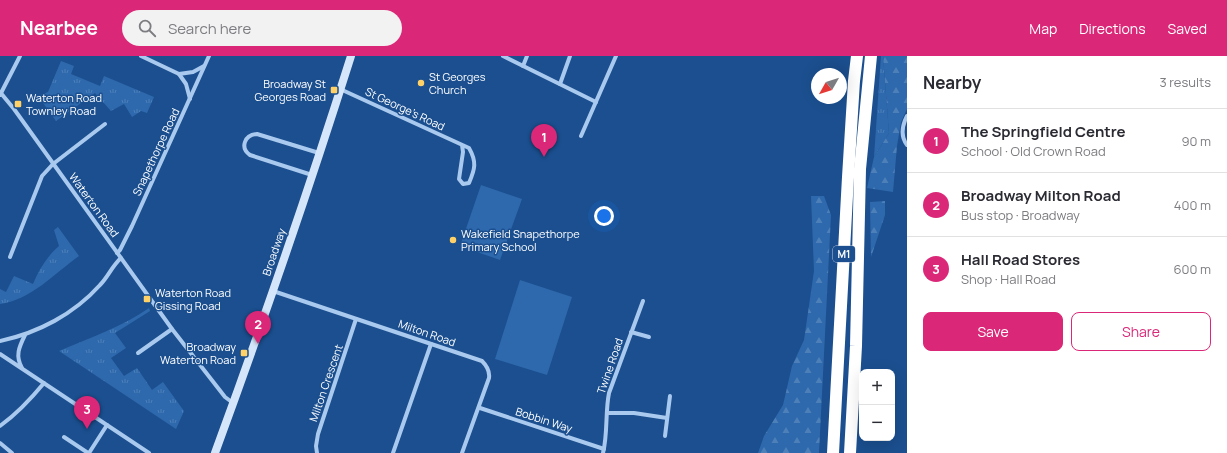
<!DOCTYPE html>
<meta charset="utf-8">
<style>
:root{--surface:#fff;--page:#f2f2f3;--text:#2b2b33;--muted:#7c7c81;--line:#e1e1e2;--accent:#db2777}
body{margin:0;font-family:Manrope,sans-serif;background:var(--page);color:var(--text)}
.controls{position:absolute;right:12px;bottom:12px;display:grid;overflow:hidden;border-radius:8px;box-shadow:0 4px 16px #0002}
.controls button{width:36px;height:36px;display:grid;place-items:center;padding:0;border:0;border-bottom:1px solid var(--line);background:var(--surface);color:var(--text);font:20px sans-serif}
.compass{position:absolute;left:811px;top:12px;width:36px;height:36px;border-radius:50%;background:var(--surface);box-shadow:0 4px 16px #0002;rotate:231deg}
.you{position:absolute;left:604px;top:160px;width:14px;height:14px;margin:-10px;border:3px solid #fff;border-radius:50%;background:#1a73e8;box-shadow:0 0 0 6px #1a73e833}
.badge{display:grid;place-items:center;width:26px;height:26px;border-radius:50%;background:var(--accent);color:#fff;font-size:13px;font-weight:700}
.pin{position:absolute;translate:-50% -33px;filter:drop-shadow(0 1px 2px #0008)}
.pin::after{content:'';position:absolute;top:21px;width:14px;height:12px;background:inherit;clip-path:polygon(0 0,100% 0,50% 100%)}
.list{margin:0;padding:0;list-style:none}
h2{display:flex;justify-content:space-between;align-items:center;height:52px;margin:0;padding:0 16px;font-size:17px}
h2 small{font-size:13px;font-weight:400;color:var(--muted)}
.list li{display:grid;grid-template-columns:26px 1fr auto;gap:12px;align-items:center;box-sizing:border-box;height:64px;padding:0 16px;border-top:1px solid var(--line)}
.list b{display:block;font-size:15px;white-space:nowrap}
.list p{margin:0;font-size:13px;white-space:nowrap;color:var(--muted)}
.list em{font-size:13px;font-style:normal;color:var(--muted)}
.actions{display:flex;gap:8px;padding:12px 16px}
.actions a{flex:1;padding:9px 0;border:1px solid var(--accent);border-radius:8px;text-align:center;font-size:14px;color:var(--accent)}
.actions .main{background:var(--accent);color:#fff}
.icon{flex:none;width:22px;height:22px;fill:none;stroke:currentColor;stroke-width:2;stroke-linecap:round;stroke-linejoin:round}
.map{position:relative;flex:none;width:907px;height:397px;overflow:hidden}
header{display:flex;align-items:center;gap:24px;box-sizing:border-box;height:56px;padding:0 20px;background:var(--accent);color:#fff}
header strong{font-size:19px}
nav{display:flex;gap:22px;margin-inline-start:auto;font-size:14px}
.search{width:280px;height:36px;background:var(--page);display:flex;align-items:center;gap:10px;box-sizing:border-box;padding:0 14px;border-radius:22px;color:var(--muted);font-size:15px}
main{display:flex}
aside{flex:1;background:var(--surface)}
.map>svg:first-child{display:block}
.grass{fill:url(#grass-tufts)}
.forest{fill:url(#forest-firs)}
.park{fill:#2e69ad}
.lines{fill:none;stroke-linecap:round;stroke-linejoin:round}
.street{stroke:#a9c9ee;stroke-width:4}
.secondary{stroke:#d6e6fa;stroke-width:8}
.highway{stroke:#fff;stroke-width:12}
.poi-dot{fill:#ffd166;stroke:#1b4f8f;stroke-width:1.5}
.labels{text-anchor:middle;stroke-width:3;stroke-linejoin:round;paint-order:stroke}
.shield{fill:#1b4f8f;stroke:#bbcadd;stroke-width:1}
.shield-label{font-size:10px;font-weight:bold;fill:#fff}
.poi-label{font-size:11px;fill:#fff;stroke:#1b4f8f;text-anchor:start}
.street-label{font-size:11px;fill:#fff;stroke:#1b4f8f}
</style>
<header>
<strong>Nearbee</strong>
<div class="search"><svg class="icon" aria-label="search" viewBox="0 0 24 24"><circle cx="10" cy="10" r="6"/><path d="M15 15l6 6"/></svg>Search here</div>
<nav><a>Map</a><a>Directions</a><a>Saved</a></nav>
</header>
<main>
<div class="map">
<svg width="907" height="397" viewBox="0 0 907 397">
<defs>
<pattern id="grass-tufts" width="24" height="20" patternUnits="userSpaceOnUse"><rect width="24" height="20" fill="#2e69ad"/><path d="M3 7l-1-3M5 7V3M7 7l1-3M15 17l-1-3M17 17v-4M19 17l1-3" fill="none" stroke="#4d80b9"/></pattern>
<pattern id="forest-firs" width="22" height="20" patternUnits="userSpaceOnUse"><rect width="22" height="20" fill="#2e69ad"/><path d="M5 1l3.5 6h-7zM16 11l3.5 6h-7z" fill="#4d80b9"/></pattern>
</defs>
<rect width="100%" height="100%" fill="#1b4f8f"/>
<g class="grass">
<polygon points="881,0 883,0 889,77 874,101"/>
<polygon points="61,5 74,10 71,18 100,30 104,20 154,41 147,57 141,55 132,61 124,48 111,55 95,37 56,65 38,40 48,36"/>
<path d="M58,171L79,200C55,217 31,244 0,248V233L6,236L14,220L33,228C39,214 47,200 59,190L54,174Z"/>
<path d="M149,252L150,255L115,277L126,292L111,302L124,320L137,312L152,334L163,326L184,355L176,373L59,295C89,282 122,271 149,252Z"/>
</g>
<g class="forest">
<polygon points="883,0 907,0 907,53 901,66 897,90 893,136 867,132 874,101 889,77"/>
<polygon points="811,140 824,140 831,159 819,397 758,397 764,380 783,349 792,310 804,284 814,215"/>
<polygon points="885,145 885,159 871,201 870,146"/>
</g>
<g class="park">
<polygon points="481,129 522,143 500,204 460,190"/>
<polygon points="520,224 572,241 547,319 495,303"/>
</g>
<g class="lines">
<g class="street">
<polyline points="141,0 179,18 186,28 190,43"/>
<polyline points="503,0 596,46"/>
<polyline points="523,10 527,0"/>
<polyline points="179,18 193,16 204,10"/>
<polyline points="560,28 570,0"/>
<path d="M340,33L469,92C477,106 475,113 469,127L463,128L459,123L463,96L462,89"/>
<polyline points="0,36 14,53 172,273 225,341 233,347"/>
<polyline points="0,39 20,0"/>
<path d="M907,60C902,70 900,80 907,89"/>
<polyline points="581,80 616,0"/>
<path d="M312,119L250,99C240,92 244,79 257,78L319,97"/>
<polyline points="117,197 120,194 132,170 209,0"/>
<polyline points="10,201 42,120 53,108 105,68"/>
<path d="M273,235L482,305C487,310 490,315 489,322L462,397"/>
<polyline points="631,276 649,281"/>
<path d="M0,285C38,277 74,258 100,229C108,221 112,210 121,202"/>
<polyline points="138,297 172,273"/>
<polyline points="0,298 149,397"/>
<path d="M22,312C15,300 19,291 25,279"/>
<polyline points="480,352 604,393"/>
<polyline points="607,357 634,357 667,362"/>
<path d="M0,370C18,357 30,344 44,327"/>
<polyline points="665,380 670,340"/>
<polyline points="64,381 88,397"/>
<polyline points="0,387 12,397"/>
<polyline points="89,397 107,369"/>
<polyline points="317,397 316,390 318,378 356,263"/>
<polyline points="393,397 431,288"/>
<path d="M603,397C608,377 605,357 609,337L643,245"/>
</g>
<path class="secondary" d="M215,397C263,266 309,133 351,0"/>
<g class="highway">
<polyline points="833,397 848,121 854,25 857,0"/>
<polyline points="850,397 856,290 860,113 871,0"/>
</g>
</g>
<g class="poi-dot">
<circle cx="421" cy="27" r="4"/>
<rect x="330" y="30" width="8" height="8" rx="2"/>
<rect x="14" y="44" width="8" height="8" rx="2"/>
<circle cx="453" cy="184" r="4"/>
<rect x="143" y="239" width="8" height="8" rx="2"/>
<rect x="240" y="293" width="8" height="8" rx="2"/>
</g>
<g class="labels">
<rect class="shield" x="833" y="190" width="22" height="16" rx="3"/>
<g class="shield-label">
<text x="844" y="202">M1</text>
</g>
<g class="poi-label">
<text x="429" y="25">St Georges<tspan x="429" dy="13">Church</tspan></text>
<text x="326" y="32" text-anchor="end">Broadway St<tspan x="326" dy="13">Georges Road</tspan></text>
<text x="26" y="46">Waterton Road<tspan x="26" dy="13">Townley Road</tspan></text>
<text x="461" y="182">Wakefield Snapethorpe<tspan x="461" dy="13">Primary School</tspan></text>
<text x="155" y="241">Waterton Road<tspan x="155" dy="13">Gissing Road</tspan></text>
<text x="236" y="295" text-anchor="end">Broadway<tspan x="236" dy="13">Waterton Road</tspan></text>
</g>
<g class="street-label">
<text transform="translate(405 53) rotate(25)" y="4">St George's Road</text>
<text transform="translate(156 96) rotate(-65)" y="4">Snapethorpe Road</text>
<text transform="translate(94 149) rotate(54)" y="4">Waterton Road</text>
<text transform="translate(274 196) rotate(-71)" y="4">Broadway</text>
<text transform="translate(427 277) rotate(19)" y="4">Milton Road</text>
<text transform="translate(610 310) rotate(-71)" y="4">Twine Road</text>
<text transform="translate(326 327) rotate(-71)" y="4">Milton Crescent</text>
<text transform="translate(544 364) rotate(18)" y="4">Bobbin Way</text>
</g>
</g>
</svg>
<div class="controls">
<button>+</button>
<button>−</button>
</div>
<svg class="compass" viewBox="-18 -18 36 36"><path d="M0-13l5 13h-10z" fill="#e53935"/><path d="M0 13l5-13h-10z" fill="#7c7c81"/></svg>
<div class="you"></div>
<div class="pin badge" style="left:544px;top:101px">1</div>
<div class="pin badge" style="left:258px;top:288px">2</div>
<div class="pin badge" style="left:87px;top:373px">3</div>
</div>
<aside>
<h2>Nearby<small>3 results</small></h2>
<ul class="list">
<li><span class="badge">1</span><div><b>The Springfield Centre</b><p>School · Old Crown Road</p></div><em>90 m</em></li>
<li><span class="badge">2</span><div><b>Broadway Milton Road</b><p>Bus stop · Broadway</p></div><em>400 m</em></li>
<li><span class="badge">3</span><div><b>Hall Road Stores</b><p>Shop · Hall Road</p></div><em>600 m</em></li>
</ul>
<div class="actions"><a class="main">Save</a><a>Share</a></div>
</aside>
</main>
